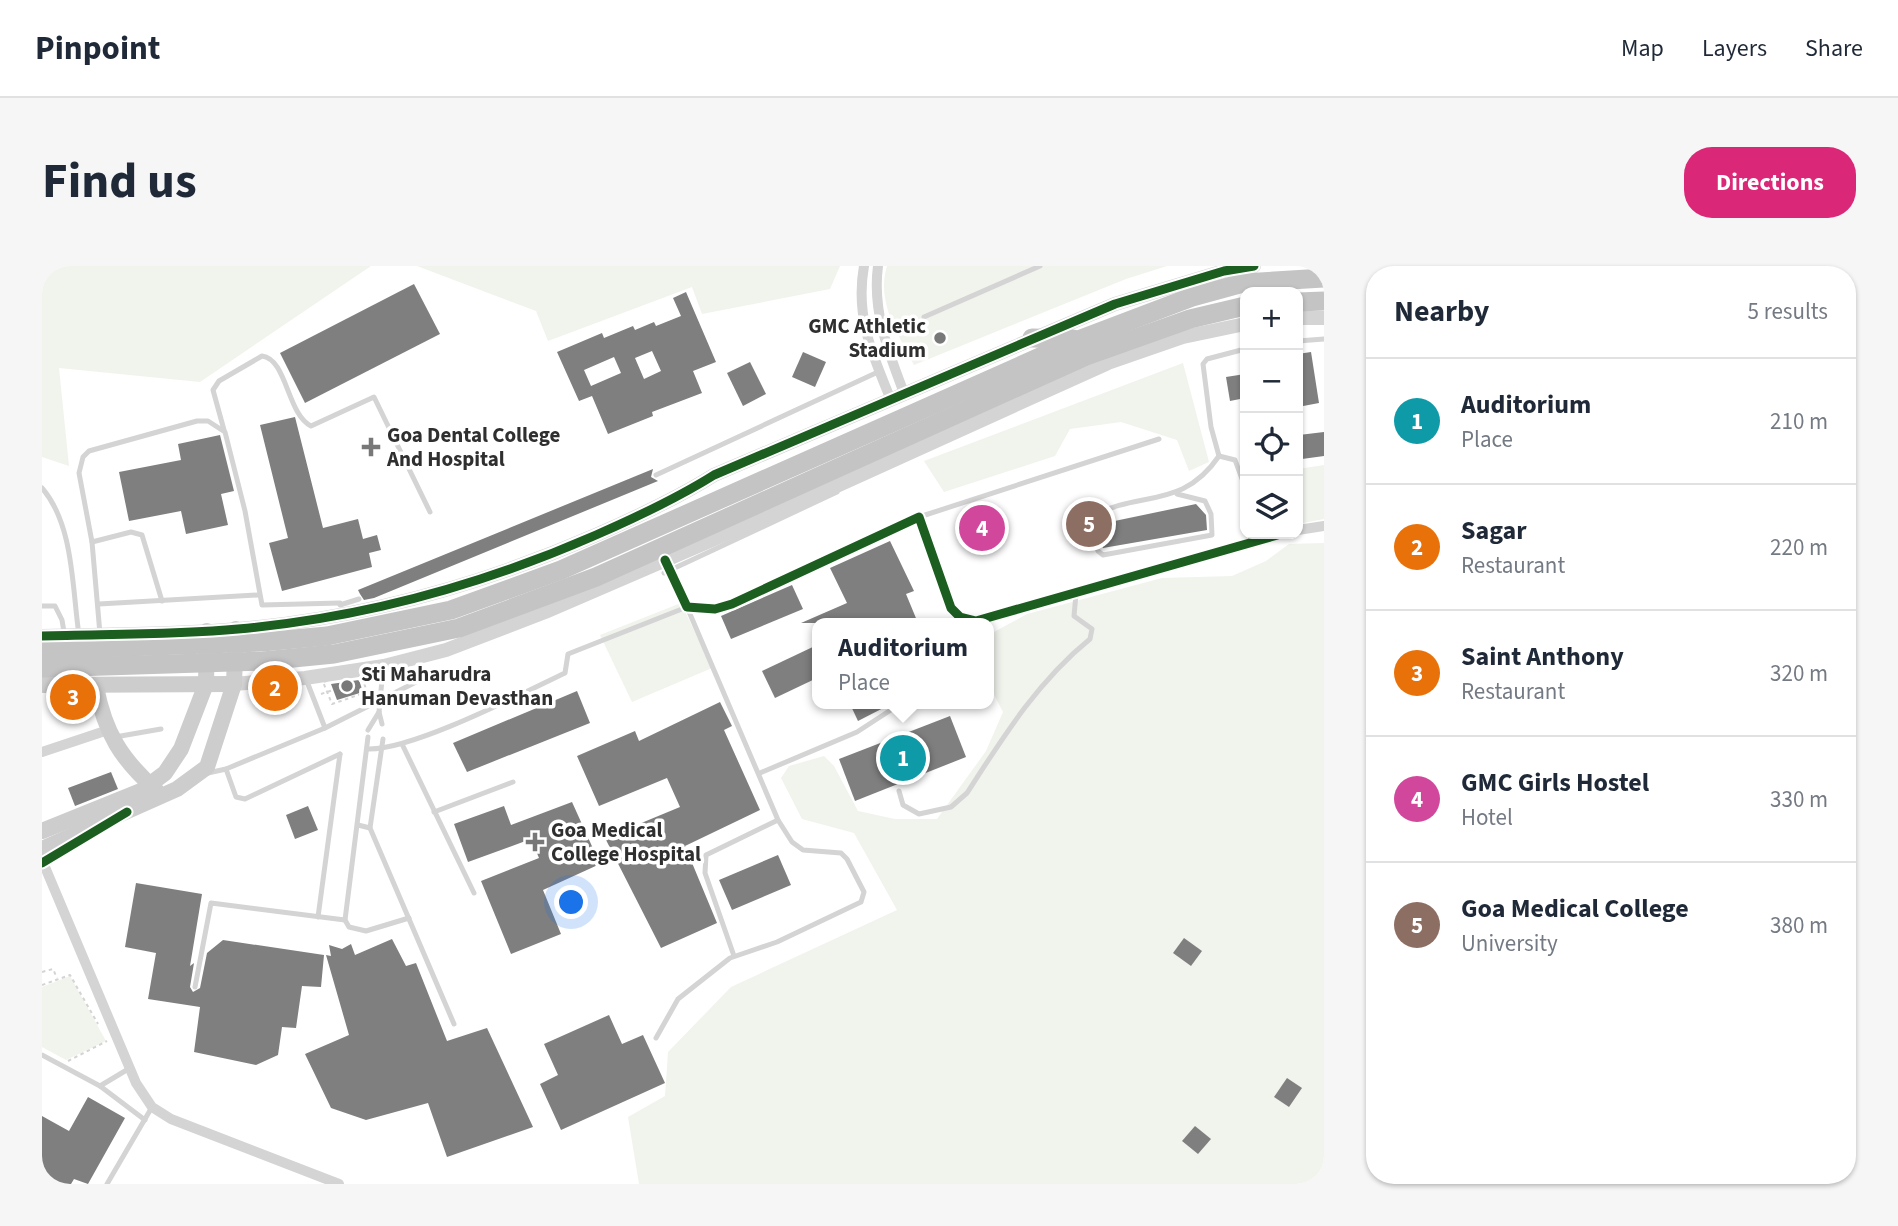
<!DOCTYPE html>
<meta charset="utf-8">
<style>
:root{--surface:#fff;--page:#f6f6f7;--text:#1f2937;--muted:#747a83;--line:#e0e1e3;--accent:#db2777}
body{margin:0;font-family:"Source Sans 3",sans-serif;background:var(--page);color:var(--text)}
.controls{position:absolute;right:21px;top:21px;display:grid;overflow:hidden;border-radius:14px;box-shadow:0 2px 5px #0004}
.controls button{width:63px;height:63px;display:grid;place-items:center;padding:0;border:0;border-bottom:2px solid var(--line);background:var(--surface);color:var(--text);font:35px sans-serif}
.you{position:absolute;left:530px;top:637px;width:24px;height:24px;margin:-18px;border:5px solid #fff;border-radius:50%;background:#1a73e8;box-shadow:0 0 0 10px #1a73e833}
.badge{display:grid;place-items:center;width:46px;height:46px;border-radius:50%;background:var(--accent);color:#fff;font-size:23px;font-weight:700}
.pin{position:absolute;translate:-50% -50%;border:4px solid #fff;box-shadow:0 2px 7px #0006}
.popup{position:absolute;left:770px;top:352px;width:182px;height:91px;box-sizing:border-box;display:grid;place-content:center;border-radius:14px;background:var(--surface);filter:drop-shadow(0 2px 5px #0005);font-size:23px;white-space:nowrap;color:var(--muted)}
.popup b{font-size:26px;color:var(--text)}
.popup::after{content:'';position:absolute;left:50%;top:100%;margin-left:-14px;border:14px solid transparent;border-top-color:var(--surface)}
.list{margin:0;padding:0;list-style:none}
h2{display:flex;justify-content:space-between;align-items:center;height:91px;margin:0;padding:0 28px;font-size:30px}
h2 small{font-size:23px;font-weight:400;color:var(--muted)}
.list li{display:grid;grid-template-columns:46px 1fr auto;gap:21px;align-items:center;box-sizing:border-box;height:126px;padding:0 28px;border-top:2px solid var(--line)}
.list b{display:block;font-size:26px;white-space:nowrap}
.list p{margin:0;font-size:23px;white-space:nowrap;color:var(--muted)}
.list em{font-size:23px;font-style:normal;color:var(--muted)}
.icon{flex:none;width:38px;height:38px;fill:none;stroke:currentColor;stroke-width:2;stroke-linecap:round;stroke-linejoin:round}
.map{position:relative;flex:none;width:1282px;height:918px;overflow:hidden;border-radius:28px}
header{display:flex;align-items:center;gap:42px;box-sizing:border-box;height:98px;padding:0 35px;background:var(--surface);border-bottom:2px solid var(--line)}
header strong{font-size:33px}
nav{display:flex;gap:38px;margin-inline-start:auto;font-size:24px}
.intro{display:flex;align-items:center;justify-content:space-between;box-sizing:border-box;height:168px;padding:0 42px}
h1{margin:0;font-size:49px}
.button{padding:18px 32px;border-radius:28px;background:var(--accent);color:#fff;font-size:24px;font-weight:700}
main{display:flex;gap:42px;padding:0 42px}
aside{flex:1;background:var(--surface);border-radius:28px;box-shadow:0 2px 5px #0004}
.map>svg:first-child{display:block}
.green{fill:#f1f4ed}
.building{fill:#7f7f7f;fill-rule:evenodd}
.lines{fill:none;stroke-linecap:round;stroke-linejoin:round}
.path{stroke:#d4d4d4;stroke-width:2;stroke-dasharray:3.5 3.5;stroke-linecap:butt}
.service{stroke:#d4d4d4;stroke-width:5}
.minor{stroke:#d4d4d4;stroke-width:10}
.tertiary{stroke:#d4d4d4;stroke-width:14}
.secondary{stroke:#cdcdcd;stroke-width:16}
.trunk{stroke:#c4c4c4;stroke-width:19}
.cycleway-casing{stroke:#fff;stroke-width:13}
.cycleway{stroke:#1b5e20;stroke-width:9}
.poi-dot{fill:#787878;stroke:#fff;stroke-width:2.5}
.labels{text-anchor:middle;stroke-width:7;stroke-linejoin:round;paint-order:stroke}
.poi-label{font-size:21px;font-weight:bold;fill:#2f2f2f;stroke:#fff;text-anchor:start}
</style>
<header>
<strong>Pinpoint</strong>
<nav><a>Map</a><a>Layers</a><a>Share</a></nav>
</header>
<div class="intro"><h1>Find us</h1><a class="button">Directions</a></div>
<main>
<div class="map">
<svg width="1282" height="918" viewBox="0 0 1282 918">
<rect width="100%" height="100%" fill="#fff"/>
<g class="green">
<polygon points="0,0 329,0 158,116 17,102 27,200 0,191"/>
<polygon points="375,0 798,0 788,23 660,48 650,21 506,75 494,45"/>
<path d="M845,0H1125L1084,13L872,99C856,68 834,36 845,0Z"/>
<polygon points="1141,97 1167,196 1147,205 1135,174 1079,156 1028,163 1013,190 902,226 882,195"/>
<polygon points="1282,199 1282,253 1256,258 1256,203"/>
<polygon points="1282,277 1282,918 597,918 586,851 623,830 626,786 689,721 855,644 812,567 760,553 739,512 747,500 782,490 792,500 816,545 853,553 895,553 944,485 961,446 947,419 947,372 950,367 985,348 1120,312 1190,310 1224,295 1247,278"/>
<polygon points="639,337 670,402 590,436 558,369"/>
<polygon points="28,710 64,775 24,794 0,781 0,721"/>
</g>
<g class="building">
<polygon points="372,18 398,68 263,137 238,87"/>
<path d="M644,26L674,96L651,105L660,127L610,146L611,150L566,168L550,130L537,135L515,86L560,67L562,72L591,60L593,64L612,56L614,60L639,50L631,32ZM610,85L619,105L602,113L593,92ZM572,91L579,107L549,120L542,104Z"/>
<polygon points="761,86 784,96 773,121 750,111"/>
<polygon points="1269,86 1277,137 1256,141 1256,88"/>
<polygon points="708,96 724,128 701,140 685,107"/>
<polygon points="1203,108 1203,132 1188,135 1184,111"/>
<polygon points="253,151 281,262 316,253 321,273 335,269 339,284 327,287 330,301 240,325 227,277 246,272 218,159"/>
<polygon points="1282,166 1282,190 1260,193 1257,169"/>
<polygon points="178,169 192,225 179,228 186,259 144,268 139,245 87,255 77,206 139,194 136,178"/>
<polygon points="611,203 609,211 616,215 332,332 322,334 318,328 316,324"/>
<polygon points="1154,238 1164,249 1165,264 1061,282 1057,268 1065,266 1063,257"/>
<polygon points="848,275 872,325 864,328 876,357 759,357 805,337 788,302"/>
<polygon points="750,319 761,343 689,373 679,350"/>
<polygon points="775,379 775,412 733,432 720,405"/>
<polygon points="317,414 321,426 295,434 289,418"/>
<polygon points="535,425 548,457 425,506 411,477"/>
<polygon points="678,436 690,460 682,464 718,544 643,580 675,657 619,682 563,572 638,541 625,512 557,540 535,490 593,465 597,475"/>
<polygon points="808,438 849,438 816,455"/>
<polygon points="908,450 924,491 813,535 797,493"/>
<polygon points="69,506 76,523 33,540 26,522"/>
<polygon points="530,536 558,598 501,624 519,668 469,688 439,615 497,592 489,573 426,596 412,558 462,540 469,559"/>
<polygon points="266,540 276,564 253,573 244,549"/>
<polygon points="736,589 749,619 690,644 677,614"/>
<polygon points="94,617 160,628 148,700 152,697 148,721 151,726 158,722 165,687 181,674 282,689 279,721 260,720 254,762 240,761 236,789 214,799 152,786 158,741 106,733 114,687 83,681"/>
<polygon points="1142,672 1160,685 1149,700 1131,687"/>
<polygon points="350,673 364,700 374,697 405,775 445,762 491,861 405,891 386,837 324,854 289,842 263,788 307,769 284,689 289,690 287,679 300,683 309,678 313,689"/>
<polygon points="567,749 580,778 601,769 623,817 519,864 498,818 516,809 502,778"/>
<polygon points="1245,812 1260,822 1247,841 1232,831"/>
<polygon points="46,831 83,852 46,918 32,913 29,918 0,918 0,850 27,865"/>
<polygon points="1153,860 1169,873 1156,888 1140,875"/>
</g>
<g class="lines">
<g class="path">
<polygon points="318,405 325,426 290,438 281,416"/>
<polyline points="279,428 291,424"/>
<polyline points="0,706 11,703 15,712"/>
<polyline points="0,719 28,709 56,758"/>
<polyline points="26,795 65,775"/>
</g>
<g class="service">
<polyline points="882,51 998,0"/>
<polyline points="1256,75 1282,73"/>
<path d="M182,164L171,124L177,115L220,90C245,93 245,148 269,160L332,131L388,246"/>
<polyline points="1177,190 1169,161 1161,98 1165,93 1203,83"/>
<polyline points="1177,190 1193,194 1203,221"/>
<polyline points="614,209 836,106"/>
<path d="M0,222C32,259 30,322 37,369"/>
<path d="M1135,228L1163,235L1169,248L1170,269L1061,289L1056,285L1049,259L1052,249C1099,225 1141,243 1177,190"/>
<polyline points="877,251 1117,173"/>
<polyline points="50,276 89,266 100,269 120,335"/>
<polyline points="622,307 795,226"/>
<polyline points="57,338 216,329"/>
<polyline points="298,339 317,333"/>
<polyline points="0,340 13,340 20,354 22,366"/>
<polyline points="58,368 50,276 37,207 41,191 47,185 155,155 166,155 183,166 203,245 220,339 298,337"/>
<polyline points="264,413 283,462"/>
<polyline points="340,458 337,446 341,403"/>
<polyline points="326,464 337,446"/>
<polyline points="73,471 119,463"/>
<polyline points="360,478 432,627"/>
<path d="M325,483C369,485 479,428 523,407L526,388L645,341L736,554L750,576L761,584L799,587L805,593L822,626L819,636L735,676L688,692L636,733L614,772"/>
<polyline points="184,503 194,531 203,533 298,488"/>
<polyline points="166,507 184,503 283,462 384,411"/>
<polyline points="718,507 815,466 858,438"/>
<path d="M857,525L861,539L877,548L909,541L925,527C961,471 996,415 1048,373L1050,363L1032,350L1034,328"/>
<polyline points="392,546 471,516"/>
<polyline points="316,559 328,562 412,758"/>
<polyline points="328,562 341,473"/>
<polyline points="276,651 298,488"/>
<polyline points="303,654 307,661 324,665 367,652"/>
<polyline points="692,690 663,607 664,589 736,554"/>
<polyline points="153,721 169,637 303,654 326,471"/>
<polyline points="0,789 58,820 103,854"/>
<polyline points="58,820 88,802"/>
<polyline points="65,918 110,841"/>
</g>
<g class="minor">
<path d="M822,0C813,50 830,88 849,134"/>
<path d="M836,0C830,45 846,85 862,127"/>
<polyline points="1256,264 1282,260"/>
<polyline points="623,294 645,341 673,343 690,338 877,251 909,342 918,351 934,355 1239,268"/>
<polyline points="0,486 66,464"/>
<polyline points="0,594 94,817 110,841 129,853 297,918"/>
</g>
<g class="tertiary">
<polyline points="1256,52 1282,52"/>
<path d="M0,370C65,368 131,369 196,363C321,352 440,319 554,269C595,251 634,233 672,209L1073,38L1182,5L1212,0"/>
<polyline points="192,418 263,412 342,400 404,384 503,346 779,227 1066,97 1141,71 1203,58"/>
</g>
<g class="secondary">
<polyline points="0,419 192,418"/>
<path d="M54,421C63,467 79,493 114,524"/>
<polyline points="0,565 99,525 123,507 139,483 164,418 165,365"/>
<polyline points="0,583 135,523 165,501 192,418 194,363"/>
</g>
<g class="trunk">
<polyline points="1256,36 1282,35"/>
<polyline points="990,72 1031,73"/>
<polyline points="0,384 220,376 285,370 409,344 519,304 1034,75 1150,31 1201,17 1282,12"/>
<polyline points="0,402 221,395 292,388 417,362 554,311 1044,90 1148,53 1203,40"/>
</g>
<defs>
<g id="cycleway">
<polyline points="623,294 645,341 673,343 690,338 877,251 909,342 918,351 934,355 1239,268"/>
<path d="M0,370C65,368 131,369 196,363C321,352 440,319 554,269C595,251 634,233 672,209L1073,38L1182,5L1212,0"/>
<polyline points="0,597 85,546"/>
</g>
</defs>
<use href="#cycleway" class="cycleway-casing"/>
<use href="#cycleway" class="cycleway"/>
</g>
<g class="poi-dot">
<circle cx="898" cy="72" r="7"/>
<path d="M325.5 170.5h7v7h7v7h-7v7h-7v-7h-7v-7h7z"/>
<circle cx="305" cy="420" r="7"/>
<path d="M489.5 565.5h7v7h7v7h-7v7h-7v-7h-7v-7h7z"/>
</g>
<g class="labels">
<g class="poi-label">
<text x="884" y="67" text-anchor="end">GMC Athletic<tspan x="884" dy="24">Stadium</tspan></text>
<text x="345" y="176">Goa Dental College<tspan x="345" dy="24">And Hospital</tspan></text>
<text x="319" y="415">Sti Maharudra<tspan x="319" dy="24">Hanuman Devasthan</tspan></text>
<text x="509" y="571">Goa Medical<tspan x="509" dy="24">College Hospital</tspan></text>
</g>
</g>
</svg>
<div class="controls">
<button>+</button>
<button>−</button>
<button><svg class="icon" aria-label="locate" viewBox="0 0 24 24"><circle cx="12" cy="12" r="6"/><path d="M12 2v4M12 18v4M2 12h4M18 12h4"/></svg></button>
<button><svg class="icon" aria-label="layers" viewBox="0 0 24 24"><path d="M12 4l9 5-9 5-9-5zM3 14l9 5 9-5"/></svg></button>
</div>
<div class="you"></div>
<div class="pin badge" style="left:861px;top:492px;background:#0f9aa8">1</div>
<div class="popup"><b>Auditorium</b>Place</div>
<div class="pin badge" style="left:233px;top:422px;background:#e8710a">2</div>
<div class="pin badge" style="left:31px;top:431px;background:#e8710a">3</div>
<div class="pin badge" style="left:940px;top:262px;background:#d1479c">4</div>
<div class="pin badge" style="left:1047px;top:258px;background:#8d6e63">5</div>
</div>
<aside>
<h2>Nearby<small>5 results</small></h2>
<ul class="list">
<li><span class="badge" style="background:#0f9aa8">1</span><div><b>Auditorium</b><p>Place</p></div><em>210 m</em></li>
<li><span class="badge" style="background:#e8710a">2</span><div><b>Sagar</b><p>Restaurant</p></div><em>220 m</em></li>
<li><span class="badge" style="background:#e8710a">3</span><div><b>Saint Anthony</b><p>Restaurant</p></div><em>320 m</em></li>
<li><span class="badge" style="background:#d1479c">4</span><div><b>GMC Girls Hostel</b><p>Hotel</p></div><em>330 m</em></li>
<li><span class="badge" style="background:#8d6e63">5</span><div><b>Goa Medical College</b><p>University</p></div><em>380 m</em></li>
</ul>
</aside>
</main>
